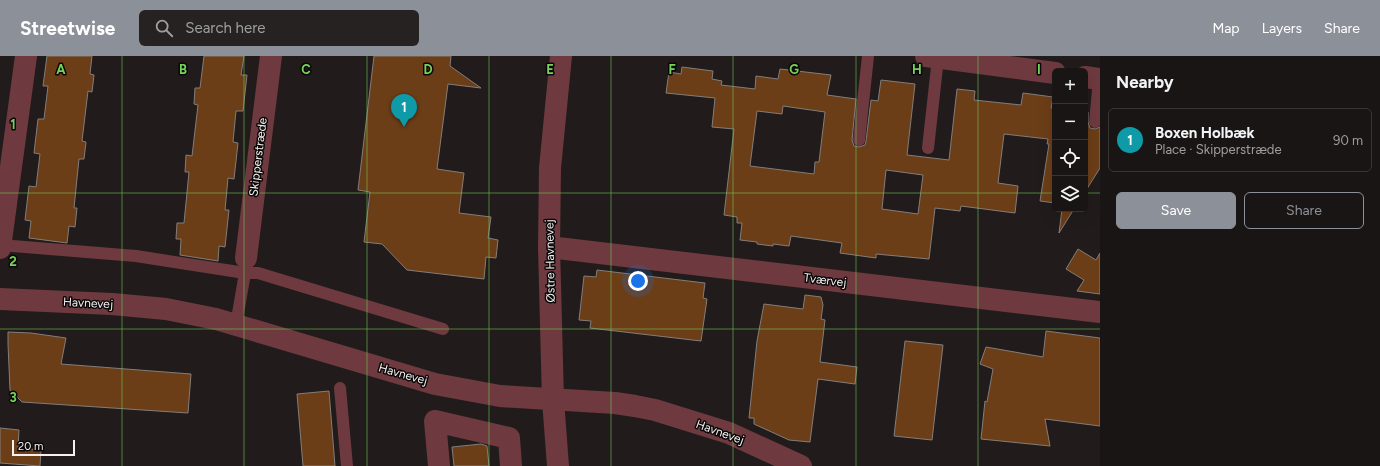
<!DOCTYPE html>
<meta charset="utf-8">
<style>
:root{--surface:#191514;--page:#262222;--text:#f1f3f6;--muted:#9f9fa0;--line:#373434;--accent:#8c9099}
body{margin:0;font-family:Figtree,sans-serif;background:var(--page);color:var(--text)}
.controls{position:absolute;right:12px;top:12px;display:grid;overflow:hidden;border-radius:6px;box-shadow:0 4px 16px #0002}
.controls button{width:36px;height:36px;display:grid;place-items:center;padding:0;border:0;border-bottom:1px solid var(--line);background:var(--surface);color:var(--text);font:20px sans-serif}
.scale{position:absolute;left:12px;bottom:10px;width:63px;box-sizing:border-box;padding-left:4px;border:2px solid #f5f1f0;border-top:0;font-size:11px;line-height:14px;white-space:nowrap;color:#f5f1f0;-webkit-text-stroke:3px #090707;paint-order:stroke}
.you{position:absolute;left:638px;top:225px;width:14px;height:14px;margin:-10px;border:3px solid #fff;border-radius:50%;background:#1a73e8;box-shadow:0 0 0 6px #1a73e833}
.badge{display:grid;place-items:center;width:26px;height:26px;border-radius:50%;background:var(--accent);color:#fff;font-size:13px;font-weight:700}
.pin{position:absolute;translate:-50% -33px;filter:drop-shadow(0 1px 2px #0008)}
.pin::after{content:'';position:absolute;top:21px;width:14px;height:12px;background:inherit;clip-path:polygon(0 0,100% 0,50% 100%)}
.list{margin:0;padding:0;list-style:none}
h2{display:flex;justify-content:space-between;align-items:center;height:52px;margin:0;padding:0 16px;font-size:17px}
h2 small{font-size:13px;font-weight:400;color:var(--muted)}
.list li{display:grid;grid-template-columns:26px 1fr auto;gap:12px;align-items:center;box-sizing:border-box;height:64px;margin:0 8px 8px;padding:0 8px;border:1px solid var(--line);border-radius:6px}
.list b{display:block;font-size:15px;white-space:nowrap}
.list p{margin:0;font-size:13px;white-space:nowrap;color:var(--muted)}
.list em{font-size:13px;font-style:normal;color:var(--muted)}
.actions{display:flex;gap:8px;padding:12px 16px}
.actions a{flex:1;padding:9px 0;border:1px solid var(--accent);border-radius:6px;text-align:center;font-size:14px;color:var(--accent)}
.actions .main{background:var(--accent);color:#fff}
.icon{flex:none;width:22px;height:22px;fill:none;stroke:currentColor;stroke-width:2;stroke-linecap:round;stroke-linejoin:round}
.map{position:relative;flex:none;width:1100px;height:410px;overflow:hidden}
header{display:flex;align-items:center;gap:24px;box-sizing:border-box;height:56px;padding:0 20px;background:var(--accent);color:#fff}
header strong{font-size:19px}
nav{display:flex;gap:22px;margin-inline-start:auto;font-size:14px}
.search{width:280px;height:36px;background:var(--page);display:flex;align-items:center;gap:10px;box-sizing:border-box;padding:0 14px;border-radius:6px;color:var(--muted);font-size:15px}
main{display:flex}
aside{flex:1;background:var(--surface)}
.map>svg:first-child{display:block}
.building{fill:#6c3e18;stroke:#837d7a;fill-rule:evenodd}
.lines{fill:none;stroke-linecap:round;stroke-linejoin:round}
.service{stroke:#6e3a3f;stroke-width:12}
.minor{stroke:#6e3a3f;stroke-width:22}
.tertiary{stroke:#6e3a3f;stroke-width:22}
.grid{fill:none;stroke:#77d259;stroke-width:1;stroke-opacity:0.55}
.labels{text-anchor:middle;stroke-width:3;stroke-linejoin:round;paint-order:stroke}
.street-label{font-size:12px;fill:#f5f1f0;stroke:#090707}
.grid-label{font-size:13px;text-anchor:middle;font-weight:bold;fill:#77d259;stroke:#090707;stroke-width:3;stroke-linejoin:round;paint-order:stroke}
</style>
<header>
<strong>Streetwise</strong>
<div class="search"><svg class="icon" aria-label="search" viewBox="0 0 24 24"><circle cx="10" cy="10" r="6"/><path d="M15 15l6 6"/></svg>Search here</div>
<nav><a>Map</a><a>Layers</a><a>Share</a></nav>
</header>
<main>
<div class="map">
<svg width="1100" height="410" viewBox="0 0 1100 410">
<rect width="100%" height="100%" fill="#211c1b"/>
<g class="building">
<polygon points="47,0 92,0 90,18 94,19 92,36 88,35 82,85 86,86 84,103 79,103 74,152 77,152 75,171 69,170 67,187 29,182 31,165 25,164 29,130 36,131 40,98 34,97 38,63 44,63 48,30 43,30"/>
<polygon points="204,0 244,0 241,19 247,19 243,55 236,55 233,86 238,87 234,123 228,122 225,154 229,154 225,191 219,190 218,205 180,199 181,183 176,183 177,167 184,167 189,116 185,116 186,99 192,100 198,49 194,48 195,32 200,32"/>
<polygon points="374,0 451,0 450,10 481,32 448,28 437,113 464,117 459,157 491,161 488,182 498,184 496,202 486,201 484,223 407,214 382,188 364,186 370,136 358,134"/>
<path d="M682,11L713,15L712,23L722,25L721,29L755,33L756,20L778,23L780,13L831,19L827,39L856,43L852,84L854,90L859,91L865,89L866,85L871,44L878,45L881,24L915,28L907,99L949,104L957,33L975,35L974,44L1021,49L1023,37L1053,41L1051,52H1055V147L1040,145L1049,88H1047L1048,83L1004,78L998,127L1018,130L1015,157L961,150L960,155L935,152L929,203L876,198V202L840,197L842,187L791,180L789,190L773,188V190L757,188V186L740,184L742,167H737V161L724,159L734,73L712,71L715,42L666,37L669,16L681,18ZM783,50L825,56L819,106H815L814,118L750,110L757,55L782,58ZM886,114L923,119L918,158L882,153Z"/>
<polygon points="1085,56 1088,56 1088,66 1090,72 1095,73 1100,71 1100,112 1085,136"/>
<polygon points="1062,153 1074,153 1059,177"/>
<polygon points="1078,193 1096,204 1100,197 1100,238 1077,235 1084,224 1066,213"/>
<polygon points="597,214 705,227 703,242 707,243 701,285 590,272 591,265 579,264 584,220 596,221"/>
<polygon points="805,239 821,241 823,249 821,263 825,264 820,306 857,311 855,328 818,323 810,386 789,384 754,368 754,362 749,362 757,285 764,248 803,253"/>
<polygon points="1046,275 1100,282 1100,370 1045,363 1050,390 981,383 985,345 987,346 993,313 980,308 986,291 1043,301"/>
<polygon points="8,276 31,277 66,282 61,308 191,318 188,357 22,346 10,334 8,288"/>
<polygon points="905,285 943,289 932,384 894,380"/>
<polygon points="329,335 335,410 303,410 297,338"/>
<polygon points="0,372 19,374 18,392 41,394 40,410 0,407"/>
<polygon points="481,388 487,390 489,410 454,410 452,391"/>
</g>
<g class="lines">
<g class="service">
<polyline points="1095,66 1099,23"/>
<polyline points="859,84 868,0"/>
<polyline points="928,92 938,2"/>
<polyline points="0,189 136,200 245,217"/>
<polyline points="236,269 245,217 258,217 443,273"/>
<polyline points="340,332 347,410"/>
</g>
<g class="minor">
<polyline points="926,0 1055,17"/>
<polyline points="1085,21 1100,23"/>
<polyline points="549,191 1100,256"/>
<polyline points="0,192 26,0"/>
<polyline points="246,202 271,0"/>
<polyline points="439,410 435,365 509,382 511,410"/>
<polyline points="558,410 553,344 549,191 550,112 561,0"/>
</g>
<polyline class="tertiary" points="0,243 112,248 166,253 216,263 435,328 500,340 615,347 635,350 655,354 729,377 801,410"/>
</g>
<path class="grid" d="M122,0V410M244,0V410M367,0V410M489,0V410M611,0V410M733,0V410M856,0V410M978,0V410M0,137H1055M1085,137H1100M0,273H1100"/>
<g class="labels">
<g class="street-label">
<text transform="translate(258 101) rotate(-83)" y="4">Skipperstræde</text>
<text transform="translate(550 205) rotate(-91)" y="4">Østre Havnevej</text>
<text transform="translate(825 224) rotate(7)" y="4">Tværvej</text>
<text transform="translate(88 247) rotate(3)" y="4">Havnevej</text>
<text transform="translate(403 318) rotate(16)" y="4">Havnevej</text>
<text transform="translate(720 376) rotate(20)" y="4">Havnevej</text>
</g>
</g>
<g class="grid-label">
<text x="61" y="18">A</text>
<text x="183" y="18">B</text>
<text x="306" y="18">C</text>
<text x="428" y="18">D</text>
<text x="550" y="18">E</text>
<text x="672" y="18">F</text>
<text x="794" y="18">G</text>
<text x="917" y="18">H</text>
<text x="1039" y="18">I</text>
<text x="13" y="73">1</text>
<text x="13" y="210">2</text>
<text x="13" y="346">3</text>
</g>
</svg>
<div class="controls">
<button>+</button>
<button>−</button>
<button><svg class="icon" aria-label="locate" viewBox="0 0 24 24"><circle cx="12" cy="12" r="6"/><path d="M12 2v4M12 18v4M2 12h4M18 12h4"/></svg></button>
<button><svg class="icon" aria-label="layers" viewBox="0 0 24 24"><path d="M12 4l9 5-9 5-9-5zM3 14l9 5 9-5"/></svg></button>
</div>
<div class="scale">20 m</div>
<div class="you"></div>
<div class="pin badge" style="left:404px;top:71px;background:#0f9aa8">1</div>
</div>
<aside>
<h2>Nearby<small></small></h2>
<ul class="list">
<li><span class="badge" style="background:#0f9aa8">1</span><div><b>Boxen Holbæk</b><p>Place · Skipperstræde</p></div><em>90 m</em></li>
</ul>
<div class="actions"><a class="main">Save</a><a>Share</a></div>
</aside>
</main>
